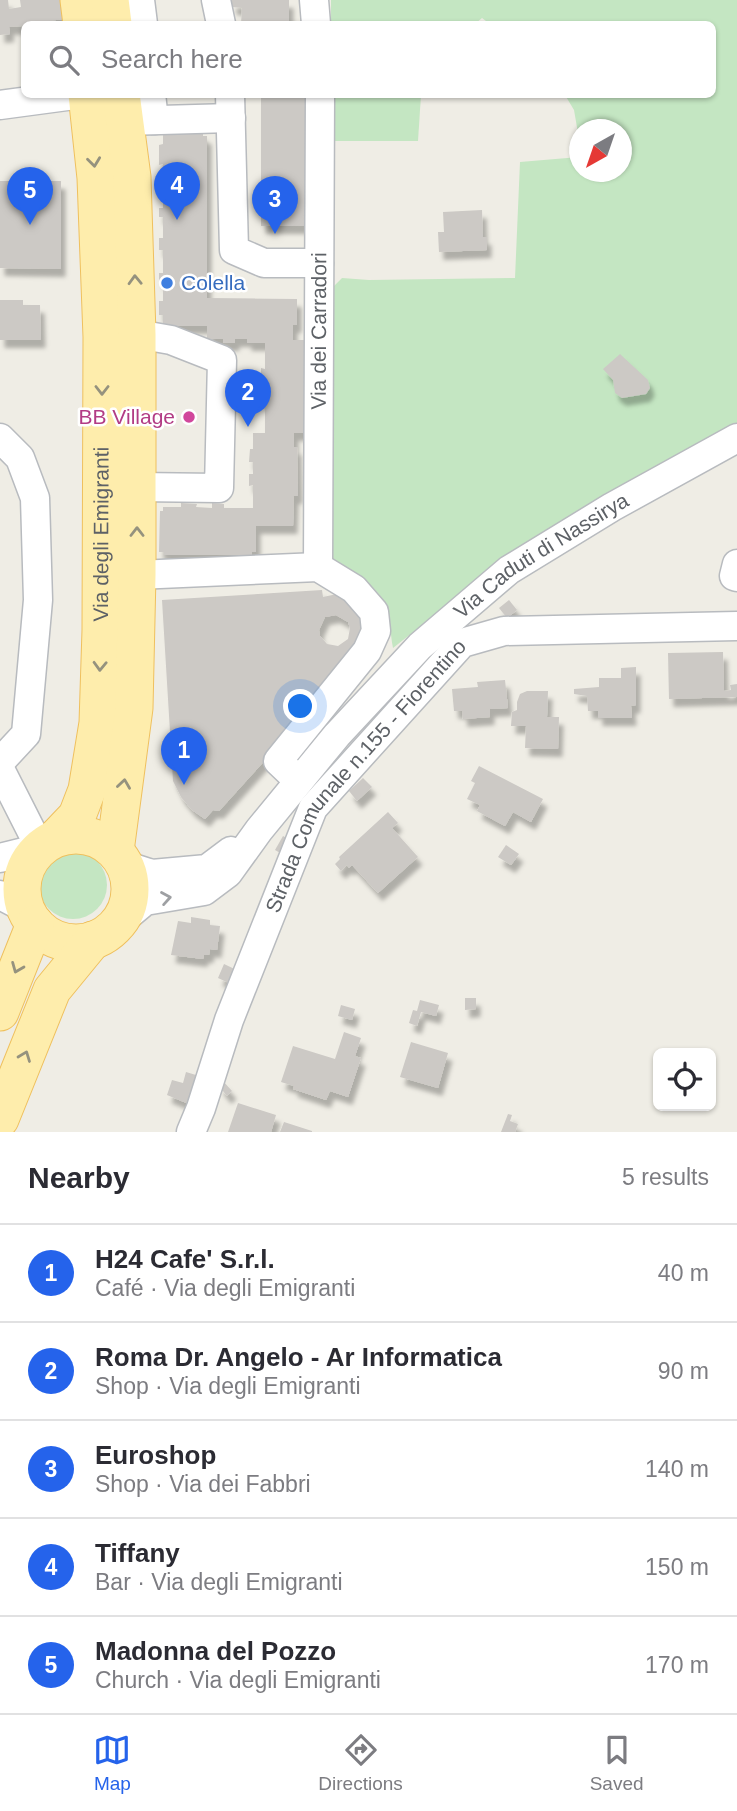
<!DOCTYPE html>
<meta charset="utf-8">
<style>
:root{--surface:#fff;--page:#f7f7f7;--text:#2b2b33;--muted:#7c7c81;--line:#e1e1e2;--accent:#2563eb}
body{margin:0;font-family:Helvetica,sans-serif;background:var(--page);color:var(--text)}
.controls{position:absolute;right:21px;bottom:21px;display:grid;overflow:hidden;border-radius:10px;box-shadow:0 2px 5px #0004}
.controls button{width:63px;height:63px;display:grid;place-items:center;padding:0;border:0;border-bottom:2px solid var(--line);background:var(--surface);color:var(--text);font:35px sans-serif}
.compass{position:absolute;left:569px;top:119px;width:63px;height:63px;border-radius:50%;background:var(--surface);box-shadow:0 2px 5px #0004;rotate:220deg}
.you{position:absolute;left:301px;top:707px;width:24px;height:24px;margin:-18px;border:5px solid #fff;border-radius:50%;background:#1a73e8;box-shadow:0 0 0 10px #1a73e833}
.badge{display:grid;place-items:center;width:46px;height:46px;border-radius:50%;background:var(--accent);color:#fff;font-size:23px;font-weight:700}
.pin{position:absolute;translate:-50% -58px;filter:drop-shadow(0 2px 4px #0008)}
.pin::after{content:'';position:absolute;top:37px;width:24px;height:21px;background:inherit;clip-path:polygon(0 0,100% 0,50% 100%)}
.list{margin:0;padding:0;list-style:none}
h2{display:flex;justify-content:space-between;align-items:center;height:91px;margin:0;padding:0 28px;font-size:30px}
h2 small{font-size:23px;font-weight:400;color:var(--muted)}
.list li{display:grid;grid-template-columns:46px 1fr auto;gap:21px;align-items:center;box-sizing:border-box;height:98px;padding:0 28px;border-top:2px solid var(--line)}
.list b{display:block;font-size:26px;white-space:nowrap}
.list p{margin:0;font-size:23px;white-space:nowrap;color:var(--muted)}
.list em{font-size:23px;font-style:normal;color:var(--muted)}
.icon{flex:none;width:38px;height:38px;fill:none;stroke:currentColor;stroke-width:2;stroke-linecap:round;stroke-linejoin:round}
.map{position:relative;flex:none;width:737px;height:1132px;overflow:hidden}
.search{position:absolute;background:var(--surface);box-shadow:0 2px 5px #0004;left:21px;right:21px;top:21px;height:77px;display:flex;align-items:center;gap:18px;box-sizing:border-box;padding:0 24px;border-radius:10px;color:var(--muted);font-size:26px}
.sheet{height:581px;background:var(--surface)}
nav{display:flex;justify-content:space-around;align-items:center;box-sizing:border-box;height:98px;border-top:2px solid var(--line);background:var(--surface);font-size:19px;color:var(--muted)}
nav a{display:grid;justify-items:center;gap:4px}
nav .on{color:var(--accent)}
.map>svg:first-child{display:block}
.green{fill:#c4e6c2}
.building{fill:#ccc9c5;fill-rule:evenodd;filter:url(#shadow)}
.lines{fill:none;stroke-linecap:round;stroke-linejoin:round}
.minor-casing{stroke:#b8bbbf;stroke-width:31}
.major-casing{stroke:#efc05e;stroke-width:39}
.minor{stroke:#fff;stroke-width:28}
.major{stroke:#feedac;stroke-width:37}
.oneway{stroke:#95927e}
.oneway2{stroke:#9ea0a3}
.shop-dot{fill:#3f7fe0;stroke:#fff;stroke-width:2.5}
.hotel-dot{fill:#d1479c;stroke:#fff;stroke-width:2.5}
.labels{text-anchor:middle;stroke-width:5;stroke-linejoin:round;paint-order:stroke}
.shop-label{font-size:21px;fill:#366cbe;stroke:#fff;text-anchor:start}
.street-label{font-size:21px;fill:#5d6166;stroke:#fff}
.hotel-label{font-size:21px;fill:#b23c85;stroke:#fff;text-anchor:end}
</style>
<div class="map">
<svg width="737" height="1132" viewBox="0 0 737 1132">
<defs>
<filter id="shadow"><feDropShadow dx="4.5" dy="8" stdDeviation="2" flood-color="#0004"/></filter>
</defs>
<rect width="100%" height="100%" fill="#efede5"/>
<g class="green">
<path d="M331,0H737V428L622,485L484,576L393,648C385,586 382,590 327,565L328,292L342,278L369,280L515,278L520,162L579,157L580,172H622V130H580L579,139L574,110L565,95L712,94V24H490L482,18L475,24H331Z"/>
<polygon points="330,95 421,95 418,141 330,141"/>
<circle cx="73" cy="885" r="34"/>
</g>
<g class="building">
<polygon points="0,0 8,0 9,9 21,7 20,0 61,0 63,19 49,21 50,24 9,27 10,34 0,35"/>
<polygon points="232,0 289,0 289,24 241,24 242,8 232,7"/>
<rect x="261" y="94" width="50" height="132"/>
<polygon points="163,133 203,133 203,136 207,136 207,298 297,299 297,325 293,325 293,340 306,340 306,433 294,433 294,447 297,447 298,496 294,496 293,526 256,526 256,552 252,552 252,555 164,555 164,552 159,552 160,511 163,511 163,507 181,507 181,503 197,504 196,507 212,508 212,503 224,504 224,508 253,508 253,485 249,486 249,474 253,474 253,462 249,462 250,449 253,449 253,433 265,433 265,404 261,404 261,394 265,394 265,379 261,379 261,368 265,369 265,343 247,343 247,339 235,339 235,343 223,343 223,339 207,339 207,326 163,326 163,315 159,315 159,301 163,301 163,282 159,282 159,273 163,273 163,250 159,250 159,238 163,238 163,217 159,217 159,208 163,208 163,187 159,187 159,171 163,171 163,164 159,165 159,145 163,144"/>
<polygon points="0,181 61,181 61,269 0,268"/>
<polygon points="482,210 483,237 487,237 487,250 439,252 438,232 444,232 443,212"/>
<polygon points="0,300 23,300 23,305 40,305 41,340 0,340"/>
<polygon points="620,354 648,380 650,388 646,394 622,398 615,393 613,380 603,369"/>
<path d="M322,590L323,597L337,594L361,604L363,652L219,811L213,810L205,819L192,810L181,797L173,781L162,600ZM336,615L348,622L350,628L348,639L338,646L327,644L320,636L319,630L325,617Z"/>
<polygon points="509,600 517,610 507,618 499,608"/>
<polygon points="723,652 724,691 731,690 730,685 737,684 737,697 669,699 668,653"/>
<polygon points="636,667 636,705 631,706 632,718 598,718 598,711 588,711 587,696 574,694 574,689 599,687 599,678 621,678 621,668"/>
<polygon points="505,680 508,708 490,709 490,717 463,719 462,711 454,711 452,689 478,687 477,682"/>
<polygon points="527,691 548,691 547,717 559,717 558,749 525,748 526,726 511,726 512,712 517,710 517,702 520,694"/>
<polygon points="479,766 543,799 531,822 513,812 505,826 477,811 480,805 467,799 475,783 471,781"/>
<polygon points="363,778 372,787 357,801 349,791"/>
<polygon points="388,812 398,823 392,828 418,857 378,893 352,865 349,868 347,865 341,871 335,864 340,859 339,857"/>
<polygon points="283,836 290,840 282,854 275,850"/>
<polygon points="506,845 519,854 511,865 498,857"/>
<polygon points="191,917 210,920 210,925 220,926 217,950 210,949 209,955 204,955 203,959 171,955 178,921 191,923"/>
<polygon points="224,964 243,973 232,997 224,994 229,983 218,978"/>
<polygon points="465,998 476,998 476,1009 465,1010"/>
<polygon points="420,1000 439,1005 436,1016 421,1012 417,1026 409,1023 413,1010 417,1011"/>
<polygon points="341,1005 355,1009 352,1020 338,1016"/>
<polygon points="344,1032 361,1038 355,1056 361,1058 348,1097 330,1091 326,1100 293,1089 294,1086 281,1082 293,1046 335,1059"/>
<polygon points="411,1042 448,1053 438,1088 400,1077"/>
<polygon points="186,1072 206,1078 196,1107 167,1095 172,1080 183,1083"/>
<polygon points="223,1081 232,1091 227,1096 219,1086"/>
<polygon points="238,1103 276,1115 271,1132 228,1132"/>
<polygon points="508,1114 512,1115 510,1121 518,1124 515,1132 501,1132"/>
<polygon points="284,1122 312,1131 312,1132 280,1132"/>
</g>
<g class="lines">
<defs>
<g id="minor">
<polyline points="140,0 143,24"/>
<polyline points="216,0 221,24"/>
<polyline points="314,0 316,24"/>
<polyline points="151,94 154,120"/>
<polyline points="230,94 234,250 264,263 319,263"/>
<polyline points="0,105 82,94"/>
<polyline points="125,121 231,118"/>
<polyline points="0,438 20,458 35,498 38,600 26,734 0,762"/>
<polyline points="137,487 219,488 222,360 171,340 137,334"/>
<polyline points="737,564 734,576 737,577"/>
<path id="s1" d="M318,567L320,94"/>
<polyline points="137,575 318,567 354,589 374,612 376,631 367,651 278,761 299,781"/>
<polyline points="0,769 40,848 0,858"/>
<polyline points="124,865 152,874 207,869 231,851"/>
<polyline points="0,895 25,908"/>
<path id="s2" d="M109,931L145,901L204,891L228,873L259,830L337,735L420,646L509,570L612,507L737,438"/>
<path id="s3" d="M191,1132L201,1108L229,1020L313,808L462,643L504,631L737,626"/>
</g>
<g id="major">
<polyline points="79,0 82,24"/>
<polyline points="110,0 113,24"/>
<circle cx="76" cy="889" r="54"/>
<path id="s4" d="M56,838L77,816L87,790L98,723L101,630L102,337L96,178L87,94"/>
<polyline points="115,851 134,708 137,575 137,334 132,177 121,94"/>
<polyline points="0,1012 35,924"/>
<polyline points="0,1119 52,990 93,940"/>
</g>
</defs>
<use href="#minor" class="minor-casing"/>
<use href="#major" class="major-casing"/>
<use href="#minor" class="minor"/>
<use href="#major" class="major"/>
</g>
<defs><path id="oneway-chevron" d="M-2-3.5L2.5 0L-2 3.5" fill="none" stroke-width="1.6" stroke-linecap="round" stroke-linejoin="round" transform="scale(1.75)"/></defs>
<g class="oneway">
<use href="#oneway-chevron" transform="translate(94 162) rotate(83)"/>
<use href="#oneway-chevron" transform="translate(135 280) rotate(-92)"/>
<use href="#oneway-chevron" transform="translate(102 390) rotate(90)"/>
<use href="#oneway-chevron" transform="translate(137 532) rotate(-90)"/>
<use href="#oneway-chevron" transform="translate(100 666) rotate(92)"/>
<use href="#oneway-chevron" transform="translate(124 784) rotate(-82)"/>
<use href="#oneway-chevron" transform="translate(17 968) rotate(112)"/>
<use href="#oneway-chevron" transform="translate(25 1056) rotate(-69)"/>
</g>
<use class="oneway2" href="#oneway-chevron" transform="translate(166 898) rotate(-10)"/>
<circle class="shop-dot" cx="167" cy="283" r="7"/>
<circle class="hotel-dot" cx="189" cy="417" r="7"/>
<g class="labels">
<g class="shop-label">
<text x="181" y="290">Colella</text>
</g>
<g class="street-label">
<text dy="7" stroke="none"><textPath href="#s1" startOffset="236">Via dei Carradori</textPath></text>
<text dy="7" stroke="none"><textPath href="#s4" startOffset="315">Via degli Emigranti</textPath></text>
<text dy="7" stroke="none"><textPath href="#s2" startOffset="586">Via Caduti di Nassirya</textPath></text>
<text dy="7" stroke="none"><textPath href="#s3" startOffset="402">Strada Comunale n.155 - Fiorentino</textPath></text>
</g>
<g class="hotel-label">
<text x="175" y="424">BB Village</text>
</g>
</g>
</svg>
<div class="controls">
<button><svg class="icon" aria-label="locate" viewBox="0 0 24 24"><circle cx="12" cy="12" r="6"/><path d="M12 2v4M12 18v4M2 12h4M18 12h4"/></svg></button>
</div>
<svg class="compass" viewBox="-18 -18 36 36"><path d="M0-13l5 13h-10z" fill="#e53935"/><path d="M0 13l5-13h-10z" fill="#7c7c81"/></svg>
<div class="you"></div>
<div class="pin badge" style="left:184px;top:785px">1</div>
<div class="pin badge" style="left:248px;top:427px">2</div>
<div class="pin badge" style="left:275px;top:234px">3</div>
<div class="pin badge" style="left:177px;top:220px">4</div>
<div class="pin badge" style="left:30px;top:225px">5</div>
<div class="search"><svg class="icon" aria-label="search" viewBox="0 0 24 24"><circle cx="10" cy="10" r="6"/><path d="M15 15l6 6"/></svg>Search here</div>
</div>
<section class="sheet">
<h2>Nearby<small>5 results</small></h2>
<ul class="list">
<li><span class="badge">1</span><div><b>H24 Cafe' S.r.l.</b><p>Café · Via degli Emigranti</p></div><em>40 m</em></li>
<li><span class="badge">2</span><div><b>Roma Dr. Angelo - Ar Informatica</b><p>Shop · Via degli Emigranti</p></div><em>90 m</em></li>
<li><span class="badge">3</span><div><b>Euroshop</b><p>Shop · Via dei Fabbri</p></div><em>140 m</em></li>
<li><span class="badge">4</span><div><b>Tiffany</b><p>Bar · Via degli Emigranti</p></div><em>150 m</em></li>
<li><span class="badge">5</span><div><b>Madonna del Pozzo</b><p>Church · Via degli Emigranti</p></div><em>170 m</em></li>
</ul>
</section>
<nav>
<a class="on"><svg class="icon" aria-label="map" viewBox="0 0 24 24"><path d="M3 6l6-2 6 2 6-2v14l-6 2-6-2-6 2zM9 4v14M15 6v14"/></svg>Map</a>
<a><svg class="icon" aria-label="directions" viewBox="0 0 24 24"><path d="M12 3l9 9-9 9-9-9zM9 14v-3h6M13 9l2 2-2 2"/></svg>Directions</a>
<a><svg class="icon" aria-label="saved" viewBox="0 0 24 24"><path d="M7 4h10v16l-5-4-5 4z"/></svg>Saved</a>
</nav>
